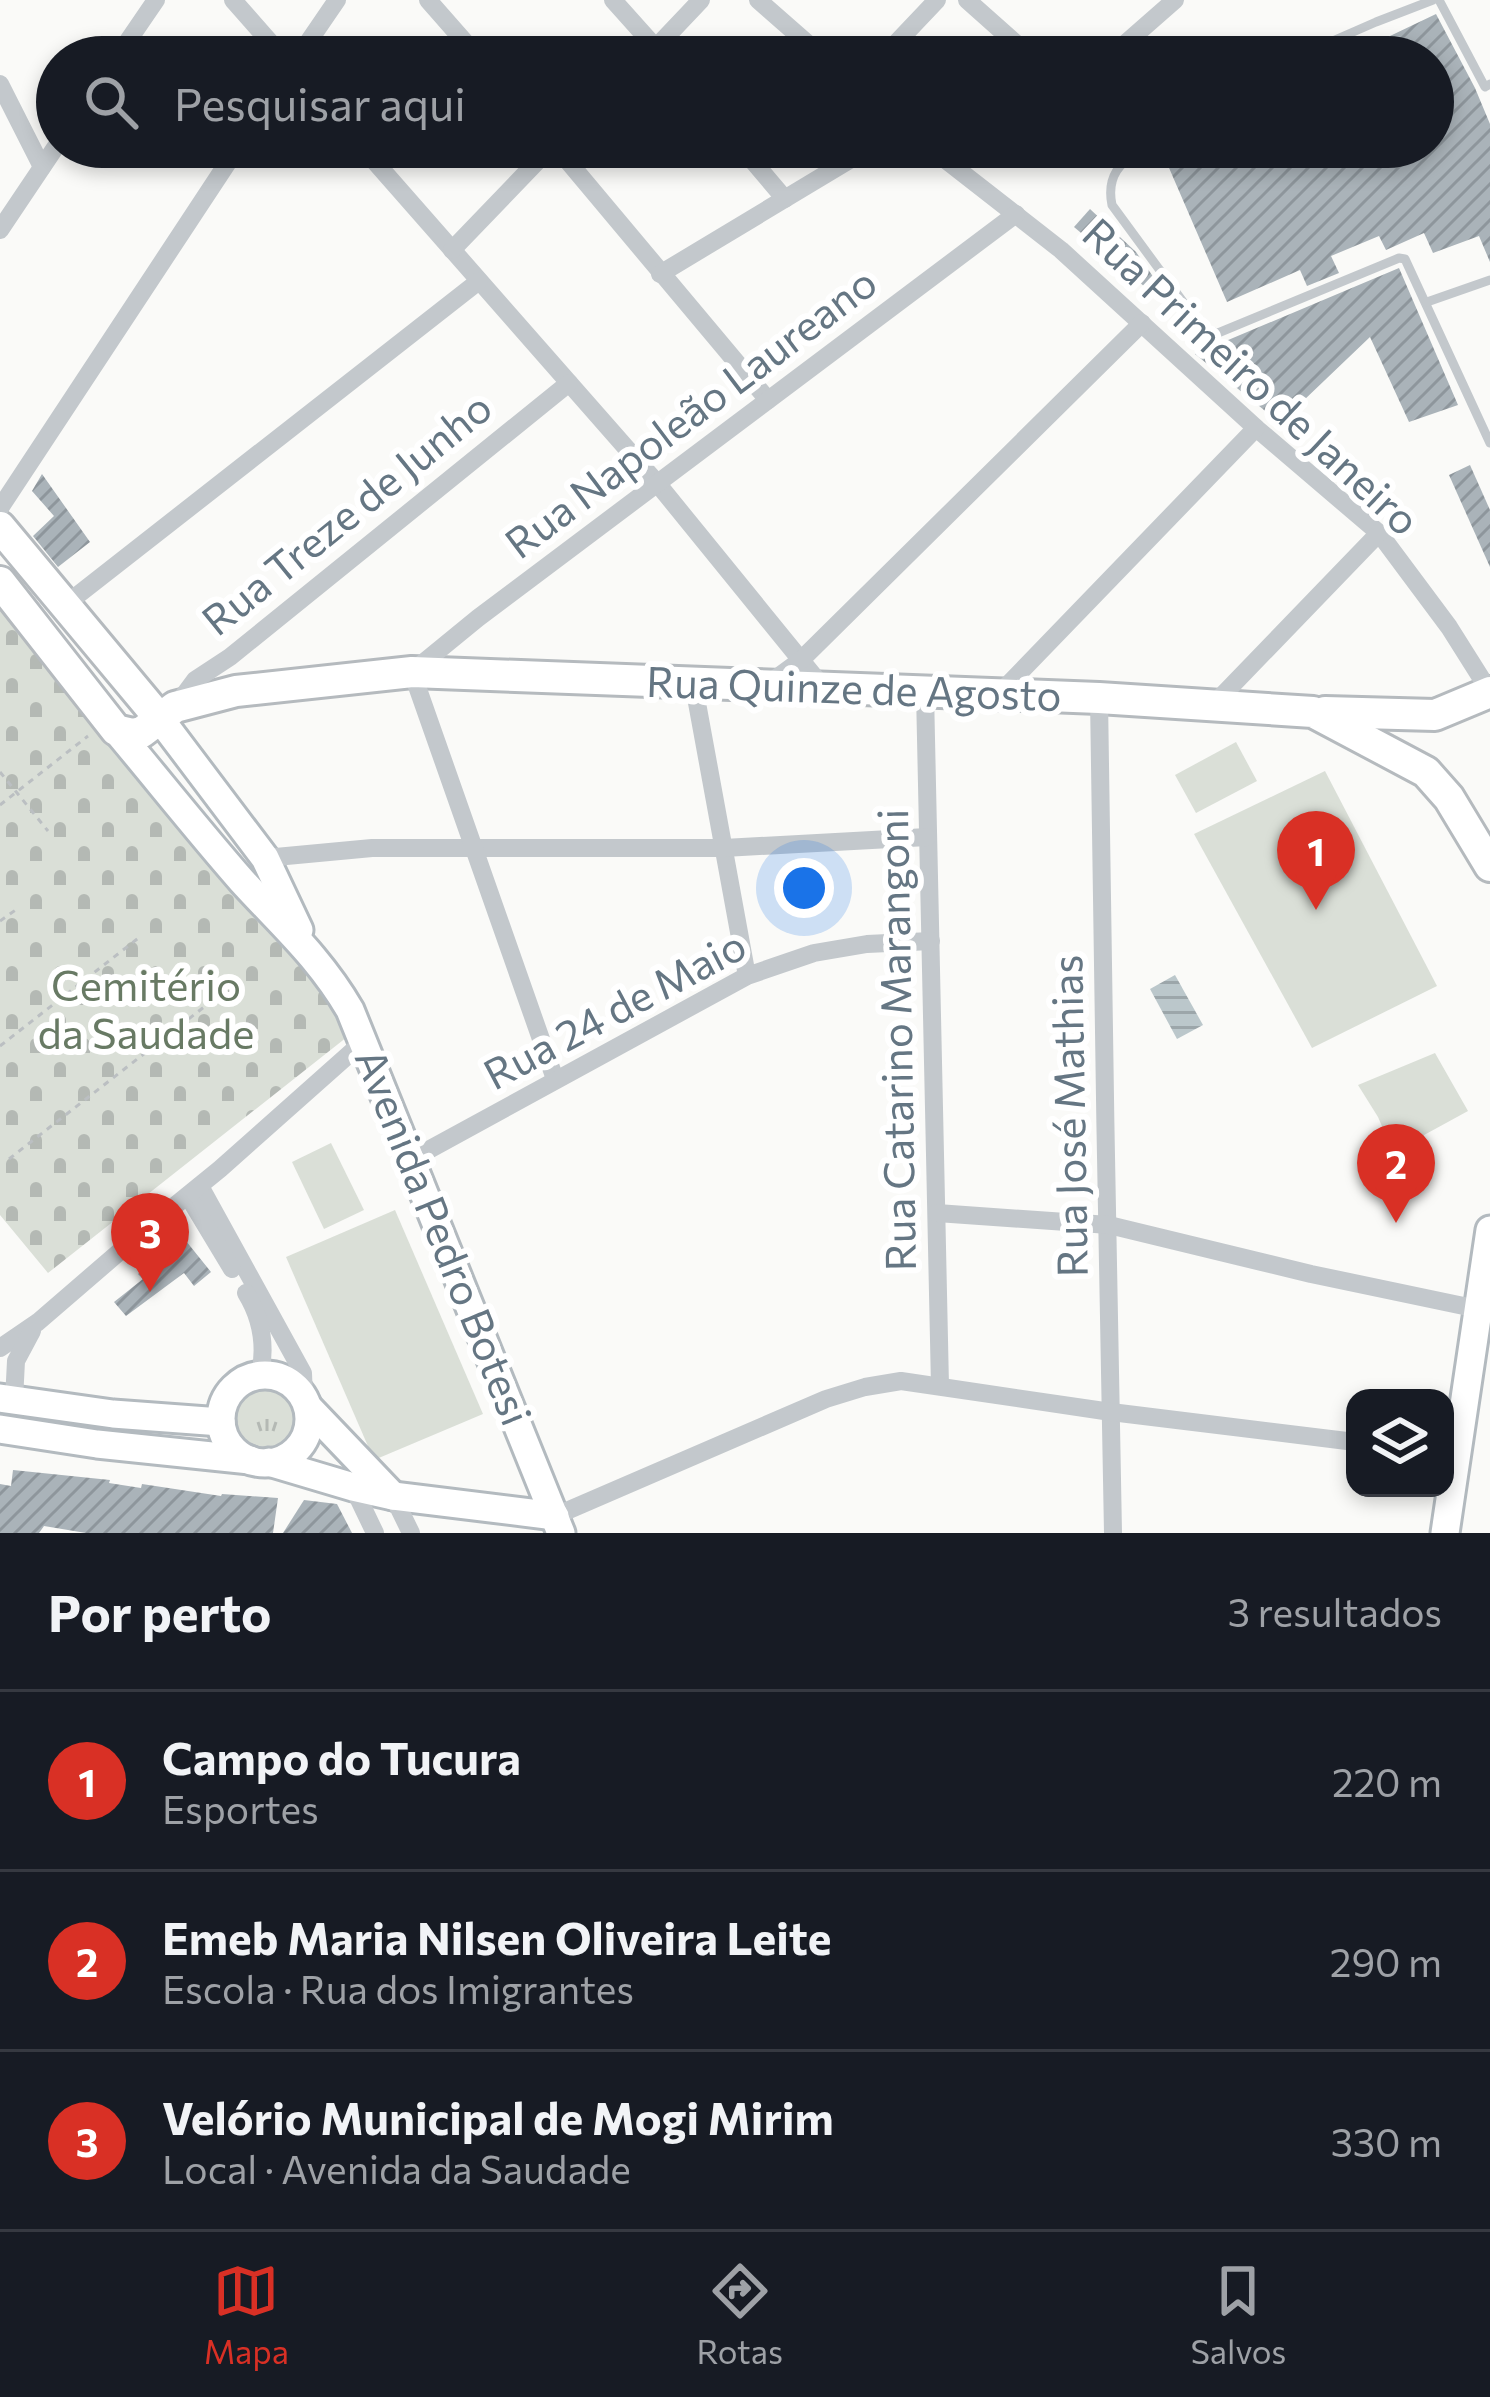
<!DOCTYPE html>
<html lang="pt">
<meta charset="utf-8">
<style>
:root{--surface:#171b24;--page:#20242c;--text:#f1f3f6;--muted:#9ea1a6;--line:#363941;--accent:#d93025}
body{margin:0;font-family:Commissioner,sans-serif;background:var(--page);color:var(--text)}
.controls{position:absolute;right:36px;bottom:36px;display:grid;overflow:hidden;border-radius:24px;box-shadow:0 6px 18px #0003}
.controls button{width:108px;height:108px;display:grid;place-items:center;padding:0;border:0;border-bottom:3px solid var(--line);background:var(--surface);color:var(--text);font:60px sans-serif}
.you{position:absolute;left:804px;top:888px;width:42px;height:42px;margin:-30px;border:9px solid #fff;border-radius:50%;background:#1a73e8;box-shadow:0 0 0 18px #1a73e833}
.badge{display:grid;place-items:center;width:78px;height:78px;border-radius:50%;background:var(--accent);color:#fff;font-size:39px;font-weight:700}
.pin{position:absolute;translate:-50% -99px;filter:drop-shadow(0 3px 6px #0008)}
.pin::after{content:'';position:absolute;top:63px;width:42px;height:36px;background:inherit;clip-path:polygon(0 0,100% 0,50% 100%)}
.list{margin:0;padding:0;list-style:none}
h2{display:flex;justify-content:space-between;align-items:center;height:156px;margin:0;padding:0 48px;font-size:51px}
h2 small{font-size:39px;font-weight:400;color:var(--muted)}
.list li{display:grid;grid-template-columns:78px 1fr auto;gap:36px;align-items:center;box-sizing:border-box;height:180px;padding:0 48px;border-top:3px solid var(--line)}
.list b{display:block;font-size:45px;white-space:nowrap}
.list p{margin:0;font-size:39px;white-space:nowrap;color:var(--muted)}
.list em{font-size:39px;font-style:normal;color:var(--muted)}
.icon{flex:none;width:66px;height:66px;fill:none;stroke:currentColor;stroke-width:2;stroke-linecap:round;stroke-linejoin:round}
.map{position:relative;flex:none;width:1490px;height:1533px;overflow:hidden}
.search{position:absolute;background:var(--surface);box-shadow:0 6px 18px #0003;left:36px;right:36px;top:36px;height:132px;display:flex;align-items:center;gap:30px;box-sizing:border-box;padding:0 42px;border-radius:66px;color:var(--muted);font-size:45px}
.sheet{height:696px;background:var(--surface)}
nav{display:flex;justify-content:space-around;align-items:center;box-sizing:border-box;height:168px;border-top:3px solid var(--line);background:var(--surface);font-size:33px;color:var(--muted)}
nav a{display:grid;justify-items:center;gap:6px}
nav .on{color:var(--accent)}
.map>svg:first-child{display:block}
.grass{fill:url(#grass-tufts)}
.cemetery{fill:url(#cemetery-stones)}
.pitch{fill:#dadfd7}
.water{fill:url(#water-rules)}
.building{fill:url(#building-hatch)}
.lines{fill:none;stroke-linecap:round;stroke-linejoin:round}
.secondary-casing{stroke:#b3babf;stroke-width:33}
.primary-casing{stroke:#b5babe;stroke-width:36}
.path{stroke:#bbbfc2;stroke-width:3;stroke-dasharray:6 6;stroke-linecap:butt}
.service{stroke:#c3c8cc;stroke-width:9}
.minor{stroke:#c3c8cc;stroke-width:18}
.secondary{stroke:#fff;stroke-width:27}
.primary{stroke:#fff;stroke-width:30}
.labels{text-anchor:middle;stroke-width:12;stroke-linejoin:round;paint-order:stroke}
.street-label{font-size:42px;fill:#657683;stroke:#fff}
.park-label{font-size:42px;fill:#687a64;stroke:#fff}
</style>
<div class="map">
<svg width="1490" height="1533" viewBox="0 0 1490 1533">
<defs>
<pattern id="grass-tufts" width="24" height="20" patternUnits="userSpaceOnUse" patternTransform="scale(3)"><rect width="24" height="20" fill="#dadfd7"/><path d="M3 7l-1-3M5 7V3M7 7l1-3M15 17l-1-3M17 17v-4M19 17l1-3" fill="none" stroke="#b4b9b4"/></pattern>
<pattern id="cemetery-stones" width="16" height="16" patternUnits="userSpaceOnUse" patternTransform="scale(3)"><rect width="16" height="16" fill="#dadfd7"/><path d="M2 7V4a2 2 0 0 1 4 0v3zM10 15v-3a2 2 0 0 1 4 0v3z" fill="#b4b9b4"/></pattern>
<pattern id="water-rules" width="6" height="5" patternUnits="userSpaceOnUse" patternTransform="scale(3)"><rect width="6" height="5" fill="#bbc7cb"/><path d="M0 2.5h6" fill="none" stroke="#9ca6aa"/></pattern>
<pattern id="building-hatch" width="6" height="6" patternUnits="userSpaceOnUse" patternTransform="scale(3)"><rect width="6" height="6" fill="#aab3b9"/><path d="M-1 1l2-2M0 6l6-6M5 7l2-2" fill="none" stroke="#8e969c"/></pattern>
</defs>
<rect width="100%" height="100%" fill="#fafaf8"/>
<circle class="grass" cx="267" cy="1419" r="35"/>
<polygon class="cemetery" points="0,602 292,956 340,1010 347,1037 48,1273 0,1215"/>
<g class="pitch">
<polygon points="1236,742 1257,781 1196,813 1175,775"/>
<polygon points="1325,771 1437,986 1312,1048 1194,834"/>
<polygon points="1435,1053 1468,1111 1393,1152 1378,1117 1358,1085"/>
<polygon points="331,1143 364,1210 324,1229 292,1162"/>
<polygon points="395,1210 483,1414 374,1460 286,1257"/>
</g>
<polygon class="water" points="1175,975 1203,1025 1177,1039 1150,989"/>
<g class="building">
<polygon points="1436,14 1475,88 1490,124 1490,262 1479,236 1433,253 1424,233 1386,250 1379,236 1331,256 1339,273 1307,286 1300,270 1227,302 1160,147 1433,147 1433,57 1346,57"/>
<polygon points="1090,209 1136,252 1154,278 1145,287 1074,227"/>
<polygon points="1399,268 1458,405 1409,422 1370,337 1280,423 1195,354"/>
<polygon points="1470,465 1490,510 1490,567 1449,475"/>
<polygon points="42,474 90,542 58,567 33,536 54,516 32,491"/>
<polygon points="182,1236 211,1272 194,1286 184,1273 126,1316 114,1302 143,1279 138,1274"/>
<polygon points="13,1470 110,1480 109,1483 141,1488 142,1484 221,1496 222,1494 278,1498 273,1533 86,1533 44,1526 39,1533 0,1533 0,1484 11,1486"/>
<polygon points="304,1500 337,1504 352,1533 283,1533"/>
</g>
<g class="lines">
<defs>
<g id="secondary">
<polyline points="160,719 265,858 299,930"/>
<path d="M116,730C158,780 199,832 242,881C283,926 319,957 350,1010L561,1533"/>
<circle cx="265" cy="1419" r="44"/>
<polyline points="0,1398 113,1414 221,1422"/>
<polyline points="308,1407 393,1496"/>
<polyline points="0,1429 97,1444 250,1460"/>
<polyline points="269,1462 353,1487 393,1496 555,1516"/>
<polyline points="1445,1533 1490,1230"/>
</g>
<g id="primary">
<polyline points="0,527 160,719"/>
<polyline points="0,582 116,730 133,734 142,732 175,707 236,691 412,672 1099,698 1313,712 1426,772 1449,798 1490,866"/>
<polyline points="1325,712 1435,715 1490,692"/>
</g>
</defs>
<use href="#secondary" class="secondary-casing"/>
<use href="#primary" class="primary-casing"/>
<g class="path">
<polyline points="0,772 48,831"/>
<polyline points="0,805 88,736"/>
<polyline points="0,921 17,909"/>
<polyline points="0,1046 141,936"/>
<polyline points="9,1159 213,1000"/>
</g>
<g class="service">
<polyline points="1439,0 1485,87 1490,84"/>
<polyline points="1296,57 1376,22 1433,0"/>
<path d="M1142,147C1120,163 1106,176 1112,205L1203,329L1218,333L1399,258L1405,259L1490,443"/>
<polyline points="1427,302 1490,280"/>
</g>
<g class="minor">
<polyline points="233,0 283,57"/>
<polyline points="428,0 478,57"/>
<polyline points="613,0 664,57"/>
<polyline points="758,0 823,57"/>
<polyline points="967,0 1031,57"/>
<polyline points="117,57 156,0"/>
<polyline points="298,57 337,0"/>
<polyline points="647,57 701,0"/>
<polyline points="883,57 937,0"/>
<polyline points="1110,57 1175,0"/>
<polyline points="0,84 42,167"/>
<polyline points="362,147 657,483 822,686"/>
<polyline points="556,147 768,400"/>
<polyline points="741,147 785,199"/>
<polyline points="929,147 1061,250 1256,428 1379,533 1449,627 1490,692"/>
<polyline points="0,230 57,145"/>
<polyline points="452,250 551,147"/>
<polyline points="660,274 871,147"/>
<polyline points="0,508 238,147"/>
<polyline points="65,605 479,281"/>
<polyline points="693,681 747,976"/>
<polyline points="767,685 801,660 1142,323"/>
<polyline points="925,692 940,1386"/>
<polyline points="999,694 1256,428"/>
<path d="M1099,698C1102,976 1108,1255 1113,1533"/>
<polyline points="1214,704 1379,533"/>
<polyline points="175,707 195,680 230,657 569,383"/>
<polyline points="265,858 372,848 724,848 927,837"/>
<polyline points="555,1079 412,672 478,618 1016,214"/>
<polyline points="412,1159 747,976 814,953 867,944 931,941"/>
<polyline points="200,1186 303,1373 304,1398"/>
<polyline points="188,1196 232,1269"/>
<polyline points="937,1213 1109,1225 1311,1274 1478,1309"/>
<path d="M246,1293C262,1319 266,1346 260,1375"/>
<polyline points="0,1348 38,1322 140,1234 220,1169 364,1041"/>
<polyline points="14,1400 16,1361 32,1331"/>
<polyline points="353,1487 375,1533"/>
<polyline points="393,1496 411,1533"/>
<polyline points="555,1516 826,1399 865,1387 901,1381 1111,1412 1355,1442"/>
</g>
<use href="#secondary" class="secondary"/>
<use href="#primary" class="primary"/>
</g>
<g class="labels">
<g class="street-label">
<text transform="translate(1251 377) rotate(43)" y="15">Rua Primeiro de Janeiro</text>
<text transform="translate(691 413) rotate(-37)" y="15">Rua Napoleão Laureano</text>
<text transform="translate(347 514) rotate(-39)" y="15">Rua Treze de Junho</text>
<text transform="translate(854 689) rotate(2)" y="15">Rua Quinze de Agosto</text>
<text transform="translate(615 1010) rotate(-28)" y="15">Rua 24 de Maio</text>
<text transform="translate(897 1040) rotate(-91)" y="15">Rua Catarino Marangoni</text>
<text transform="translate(1070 1116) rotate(-91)" y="15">Rua José Mathias</text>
<text transform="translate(443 1237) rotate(68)" y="15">Avenida Pedro Botesi</text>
</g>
<g class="park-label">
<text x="146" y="1001">Cemitério<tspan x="146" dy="48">da Saudade</tspan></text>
</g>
</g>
</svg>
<div class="controls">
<button><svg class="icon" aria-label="layers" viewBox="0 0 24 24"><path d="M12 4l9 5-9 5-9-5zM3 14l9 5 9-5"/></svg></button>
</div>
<div class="you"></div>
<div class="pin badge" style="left:1316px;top:910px">1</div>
<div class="pin badge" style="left:1396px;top:1223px">2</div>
<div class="pin badge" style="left:150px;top:1292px">3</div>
<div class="search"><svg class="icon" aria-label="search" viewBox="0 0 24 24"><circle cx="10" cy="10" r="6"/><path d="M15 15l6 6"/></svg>Pesquisar aqui</div>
</div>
<section class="sheet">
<h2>Por perto<small>3 resultados</small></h2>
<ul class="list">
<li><span class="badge">1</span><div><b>Campo do Tucura</b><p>Esportes</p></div><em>220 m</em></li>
<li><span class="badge">2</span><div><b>Emeb Maria Nilsen Oliveira Leite</b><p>Escola · Rua dos Imigrantes</p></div><em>290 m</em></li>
<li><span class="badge">3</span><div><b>Velório Municipal de Mogi Mirim</b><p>Local · Avenida da Saudade</p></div><em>330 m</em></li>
</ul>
</section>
<nav>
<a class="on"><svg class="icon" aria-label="map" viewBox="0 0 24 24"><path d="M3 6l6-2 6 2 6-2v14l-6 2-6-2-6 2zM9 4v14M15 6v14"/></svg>Mapa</a>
<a><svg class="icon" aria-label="directions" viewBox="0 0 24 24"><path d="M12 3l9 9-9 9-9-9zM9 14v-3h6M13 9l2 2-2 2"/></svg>Rotas</a>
<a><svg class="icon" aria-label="saved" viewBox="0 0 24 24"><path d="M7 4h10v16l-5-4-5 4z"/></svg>Salvos</a>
</nav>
